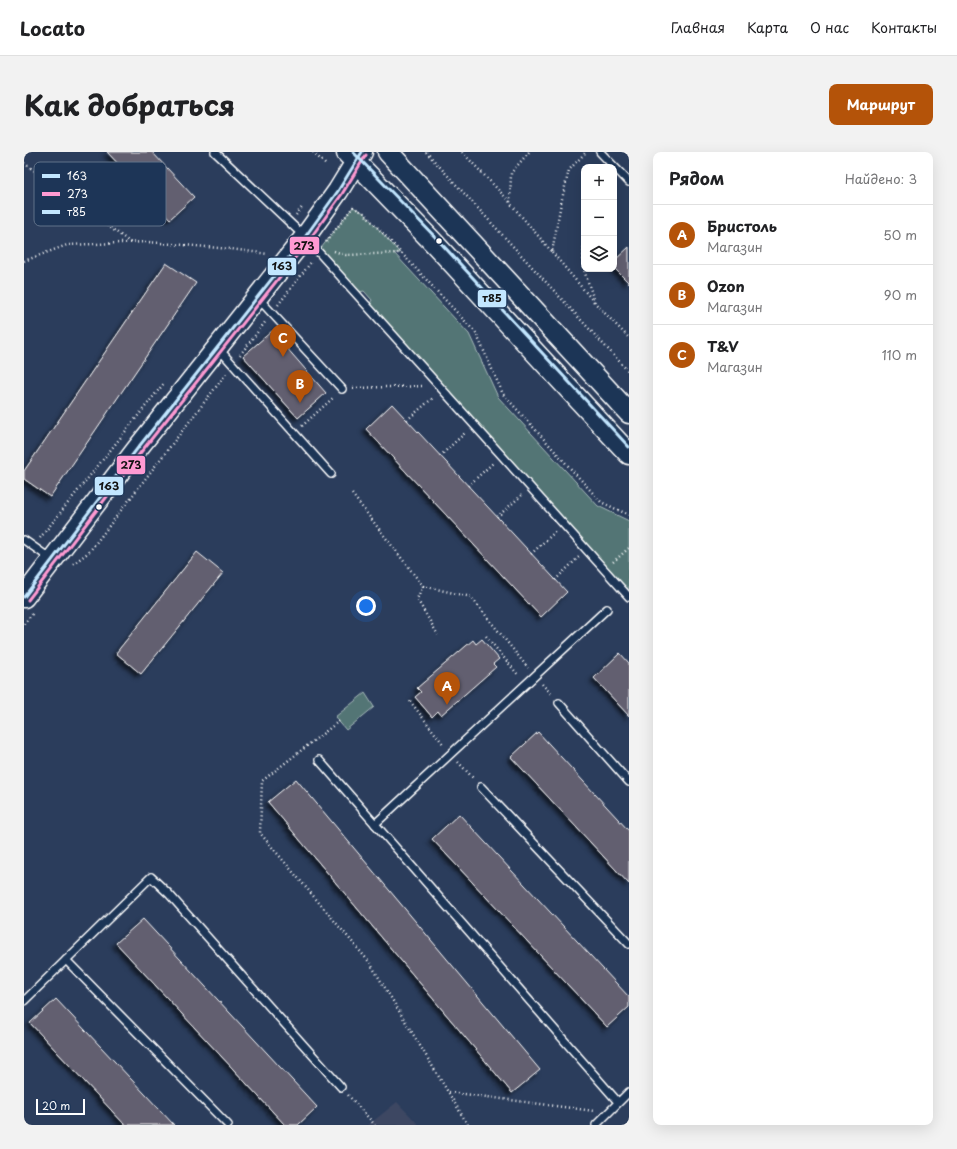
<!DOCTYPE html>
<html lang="ru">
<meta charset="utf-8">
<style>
:root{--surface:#fff;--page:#f2f2f2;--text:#202124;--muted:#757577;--line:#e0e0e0;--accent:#b45309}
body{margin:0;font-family:"Playpen Sans",sans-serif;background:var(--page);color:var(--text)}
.controls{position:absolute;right:12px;top:12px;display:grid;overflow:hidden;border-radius:8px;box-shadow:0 4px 16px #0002}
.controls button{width:36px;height:36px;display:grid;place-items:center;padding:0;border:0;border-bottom:1px solid var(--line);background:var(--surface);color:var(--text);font:20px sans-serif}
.scale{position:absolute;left:12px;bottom:10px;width:49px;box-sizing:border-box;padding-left:4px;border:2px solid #fff;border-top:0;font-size:11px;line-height:14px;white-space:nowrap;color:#fff;-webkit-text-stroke:3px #1d3557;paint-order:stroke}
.you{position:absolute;left:342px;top:454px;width:14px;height:14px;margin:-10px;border:3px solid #fff;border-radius:50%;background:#1a73e8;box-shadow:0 0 0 6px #1a73e833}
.badge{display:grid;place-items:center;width:26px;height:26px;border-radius:50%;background:var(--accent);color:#fff;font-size:13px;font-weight:700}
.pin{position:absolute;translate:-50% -33px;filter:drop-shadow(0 1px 2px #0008)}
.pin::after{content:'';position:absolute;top:21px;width:14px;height:12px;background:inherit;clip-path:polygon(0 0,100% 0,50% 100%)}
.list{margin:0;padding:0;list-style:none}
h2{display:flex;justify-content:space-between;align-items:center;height:52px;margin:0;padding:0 16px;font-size:17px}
h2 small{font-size:13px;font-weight:400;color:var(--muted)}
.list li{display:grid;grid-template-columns:26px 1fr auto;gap:12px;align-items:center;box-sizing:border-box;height:60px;padding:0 16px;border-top:1px solid var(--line)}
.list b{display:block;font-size:15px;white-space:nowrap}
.list p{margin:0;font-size:13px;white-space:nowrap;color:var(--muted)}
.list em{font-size:13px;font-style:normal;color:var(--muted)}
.icon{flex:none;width:22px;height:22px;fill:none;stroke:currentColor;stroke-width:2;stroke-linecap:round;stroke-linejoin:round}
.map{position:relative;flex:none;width:605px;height:973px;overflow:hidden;border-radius:8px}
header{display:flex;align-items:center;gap:24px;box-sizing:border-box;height:56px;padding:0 20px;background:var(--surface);border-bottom:1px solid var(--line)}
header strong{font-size:19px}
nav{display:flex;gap:22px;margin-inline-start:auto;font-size:14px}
.intro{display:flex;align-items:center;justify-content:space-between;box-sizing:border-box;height:96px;padding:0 24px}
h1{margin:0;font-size:28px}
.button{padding:10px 18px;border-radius:8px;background:var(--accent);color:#fff;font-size:14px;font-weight:700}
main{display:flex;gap:24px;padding:0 24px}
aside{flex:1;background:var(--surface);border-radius:8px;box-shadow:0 4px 16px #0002}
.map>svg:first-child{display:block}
.built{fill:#3c4762}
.green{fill:#527575;stroke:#a8baba}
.building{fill:#625e6f;stroke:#fff;filter:url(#shadow)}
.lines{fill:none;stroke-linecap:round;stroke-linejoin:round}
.lane-casing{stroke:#fff;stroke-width:10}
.secondary-casing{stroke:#fff;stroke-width:23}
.path{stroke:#fff;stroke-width:2.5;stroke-dasharray:1 3;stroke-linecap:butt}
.lane{stroke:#1d3557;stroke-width:7}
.secondary{stroke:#1d3557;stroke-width:20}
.bus-1-casing{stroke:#1d3557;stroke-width:6}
.bus-2-casing{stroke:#1d3557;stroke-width:6}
.bus-3-casing{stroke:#1d3557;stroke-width:6}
.bus-1{stroke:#c2e6ff;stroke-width:3}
.bus-2{stroke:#ff9ad2;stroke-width:3}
.bus-3{stroke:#c2e6ff;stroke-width:3}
.bus-dot{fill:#fff;stroke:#1d3557;stroke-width:1.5}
.key{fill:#1d3557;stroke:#617289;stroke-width:1}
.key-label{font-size:11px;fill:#fff}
.line-badge{stroke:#1d3557;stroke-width:1.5}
.pale-badge-label{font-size:11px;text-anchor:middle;font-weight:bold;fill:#111}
</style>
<header>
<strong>Locato</strong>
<nav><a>Главная</a><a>Карта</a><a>О нас</a><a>Контакты</a></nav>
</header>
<div class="intro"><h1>Как добраться</h1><a class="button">Маршрут</a></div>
<main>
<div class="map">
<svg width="605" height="973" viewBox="0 0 605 973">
<defs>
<filter id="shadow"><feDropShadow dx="-3.5" dy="3.5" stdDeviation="2" flood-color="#0009"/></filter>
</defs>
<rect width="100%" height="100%" fill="#2b3d5c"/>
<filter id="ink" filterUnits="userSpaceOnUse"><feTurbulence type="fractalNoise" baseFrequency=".025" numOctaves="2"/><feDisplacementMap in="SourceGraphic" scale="8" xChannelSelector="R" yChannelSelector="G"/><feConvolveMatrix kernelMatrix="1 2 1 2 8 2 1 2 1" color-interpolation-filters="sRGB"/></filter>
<g filter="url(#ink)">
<polygon class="built" points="373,950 395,973 344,973 348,970"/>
<g class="green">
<polygon points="329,55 340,61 376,101 370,101 445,182 474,245 574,354 605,369 605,445 344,155 348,148 340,139 331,141 294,100"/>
<polygon points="341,541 350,555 322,578 311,565"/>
</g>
<g class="building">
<polygon points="83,0 128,0 170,45 146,67"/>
<polygon points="605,95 605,131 590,116 590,109"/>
<polygon points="142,111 172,131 26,345 0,327 0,319"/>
<polygon points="248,179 302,241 274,266 219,204"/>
<polygon points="368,252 543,440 517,465 342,277"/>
<polygon points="173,400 199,421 117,522 92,501"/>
<polygon points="458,487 475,507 469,512 472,515 417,563 414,559 408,565 391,545 397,540 393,536 449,488 452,492"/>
<polygon points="596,501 605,511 605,564 570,526"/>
<polygon points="514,580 605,679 605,732 487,605"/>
<polygon points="272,627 516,918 488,941 244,650"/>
<polygon points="435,662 605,845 605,855 583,875 408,687"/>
<polygon points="119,767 293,955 274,973 261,973 92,791"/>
<polygon points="32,847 150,973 101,973 6,871"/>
</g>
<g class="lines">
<defs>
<g id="lane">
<polyline points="191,0 281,85 605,445"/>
<polyline points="576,0 605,30"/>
<polyline points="233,145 318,237"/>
<polyline points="194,196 307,322"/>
<polyline points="0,388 27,407"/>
<polyline points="535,551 605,630"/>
<polyline points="295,608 594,950"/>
<polyline points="457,635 605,792"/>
<polyline points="351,672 583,457"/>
<polyline points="42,808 204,973"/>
<polyline points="0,849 127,725 145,742 317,935"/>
<polyline points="572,973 605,940"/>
</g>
<g id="secondary">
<polyline points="364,0 605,261"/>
<polyline points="323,1 410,91 605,302"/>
<polyline points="0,445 113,297 281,85 314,39 338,0"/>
</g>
</defs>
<use href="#lane" class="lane-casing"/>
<use href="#secondary" class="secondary-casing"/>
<g class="path">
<polyline points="289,0 303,14"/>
<polyline points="402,0 605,220"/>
<polyline points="438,0 486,50"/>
<polyline points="505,0 487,21 486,51 528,100 537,51 545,18 562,0"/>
<polyline points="0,11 107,91"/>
<polyline points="272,63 279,54"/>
<polyline points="560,87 559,115 571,151 605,186"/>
<polyline points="302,90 329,55 340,61 452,181 479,242 577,350 605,363"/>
<polyline points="310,99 322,103 376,101"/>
<polyline points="528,100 570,150"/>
<polyline points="0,109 43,93 124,90 207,97 244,102"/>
<polyline points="254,153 288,109"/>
<polyline points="216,203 242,169"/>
<polyline points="329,236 400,234"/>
<polyline points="383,268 410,245"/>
<polyline points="278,274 310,245"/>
<polyline points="416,304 442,280"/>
<polyline points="444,334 470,310"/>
<polyline points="328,342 399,434 393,447 414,483"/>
<polyline points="473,365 498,343"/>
<polyline points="16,386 141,230"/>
<polyline points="507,402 532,379"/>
<polyline points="589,410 605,396"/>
<polyline points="49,412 65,400 202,222"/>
<polyline points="531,428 555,405"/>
<polyline points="399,434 447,445 504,516"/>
<polyline points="0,472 9,461"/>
<polyline points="462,484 495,524"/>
<polyline points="518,532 528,543"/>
<polyline points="386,549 420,593"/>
<polyline points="315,569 238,629 236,681 346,811 444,973"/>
<polyline points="434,610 450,627"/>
<polyline points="425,940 570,959"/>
<polyline points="324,943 351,973"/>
</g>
<use href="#lane" class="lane"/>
<use href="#secondary" class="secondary"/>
<defs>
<polyline id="bus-1" points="0,445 113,297 281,85 314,39 338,0"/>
<polyline id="bus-2" points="4,448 117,300 285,88 318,42 342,3"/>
<polyline id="bus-3" points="329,0 414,88 605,295"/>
</defs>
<use href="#bus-1" class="bus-1-casing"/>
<use href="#bus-2" class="bus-2-casing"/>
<use href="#bus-3" class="bus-3-casing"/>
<use href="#bus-1" class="bus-1"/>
<use href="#bus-2" class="bus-2"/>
<use href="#bus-3" class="bus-3"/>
</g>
</g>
<g class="bus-dot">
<circle cx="415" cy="89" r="3.5"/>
<circle cx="75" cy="355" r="3.5"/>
</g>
<rect x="10" y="10" width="132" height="64" rx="6" class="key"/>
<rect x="18" y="22" width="18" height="4" fill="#c2e6ff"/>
<rect x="18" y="40" width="18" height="4" fill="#ff9ad2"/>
<rect x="18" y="58" width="18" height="4" fill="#c2e6ff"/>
<g class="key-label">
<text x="43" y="28">163</text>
<text x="43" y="46">273</text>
<text x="43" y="64">т85</text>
</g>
<g class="line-badge">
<rect x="265" y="84" width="31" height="19" rx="4" fill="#ff9ad2"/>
<rect x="243" y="105" width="30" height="19" rx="4" fill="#c2e6ff"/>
<rect x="453" y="137" width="30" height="19" rx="4" fill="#c2e6ff"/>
<rect x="92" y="303" width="30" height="20" rx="4" fill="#ff9ad2"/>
<rect x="70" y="324" width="30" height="20" rx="4" fill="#c2e6ff"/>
</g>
<g class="pale-badge-label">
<text x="280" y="98">273</text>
<text x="258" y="118">163</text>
<text x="468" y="150">т85</text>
<text x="107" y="317">273</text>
<text x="85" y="338">163</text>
</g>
</svg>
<div class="controls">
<button>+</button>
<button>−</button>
<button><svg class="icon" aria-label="layers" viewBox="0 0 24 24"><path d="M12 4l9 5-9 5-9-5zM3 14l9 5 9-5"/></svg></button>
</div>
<div class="scale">20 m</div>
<div class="you"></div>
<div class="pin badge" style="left:423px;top:553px">A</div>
<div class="pin badge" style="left:276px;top:251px">B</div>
<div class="pin badge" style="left:259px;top:205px">C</div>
</div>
<aside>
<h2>Рядом<small>Найдено: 3</small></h2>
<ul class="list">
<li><span class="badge">A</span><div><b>Бристоль</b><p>Магазин</p></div><em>50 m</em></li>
<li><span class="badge">B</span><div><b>Ozon</b><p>Магазин</p></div><em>90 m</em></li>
<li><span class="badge">C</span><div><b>T&amp;V</b><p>Магазин</p></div><em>110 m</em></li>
</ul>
</aside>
</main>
